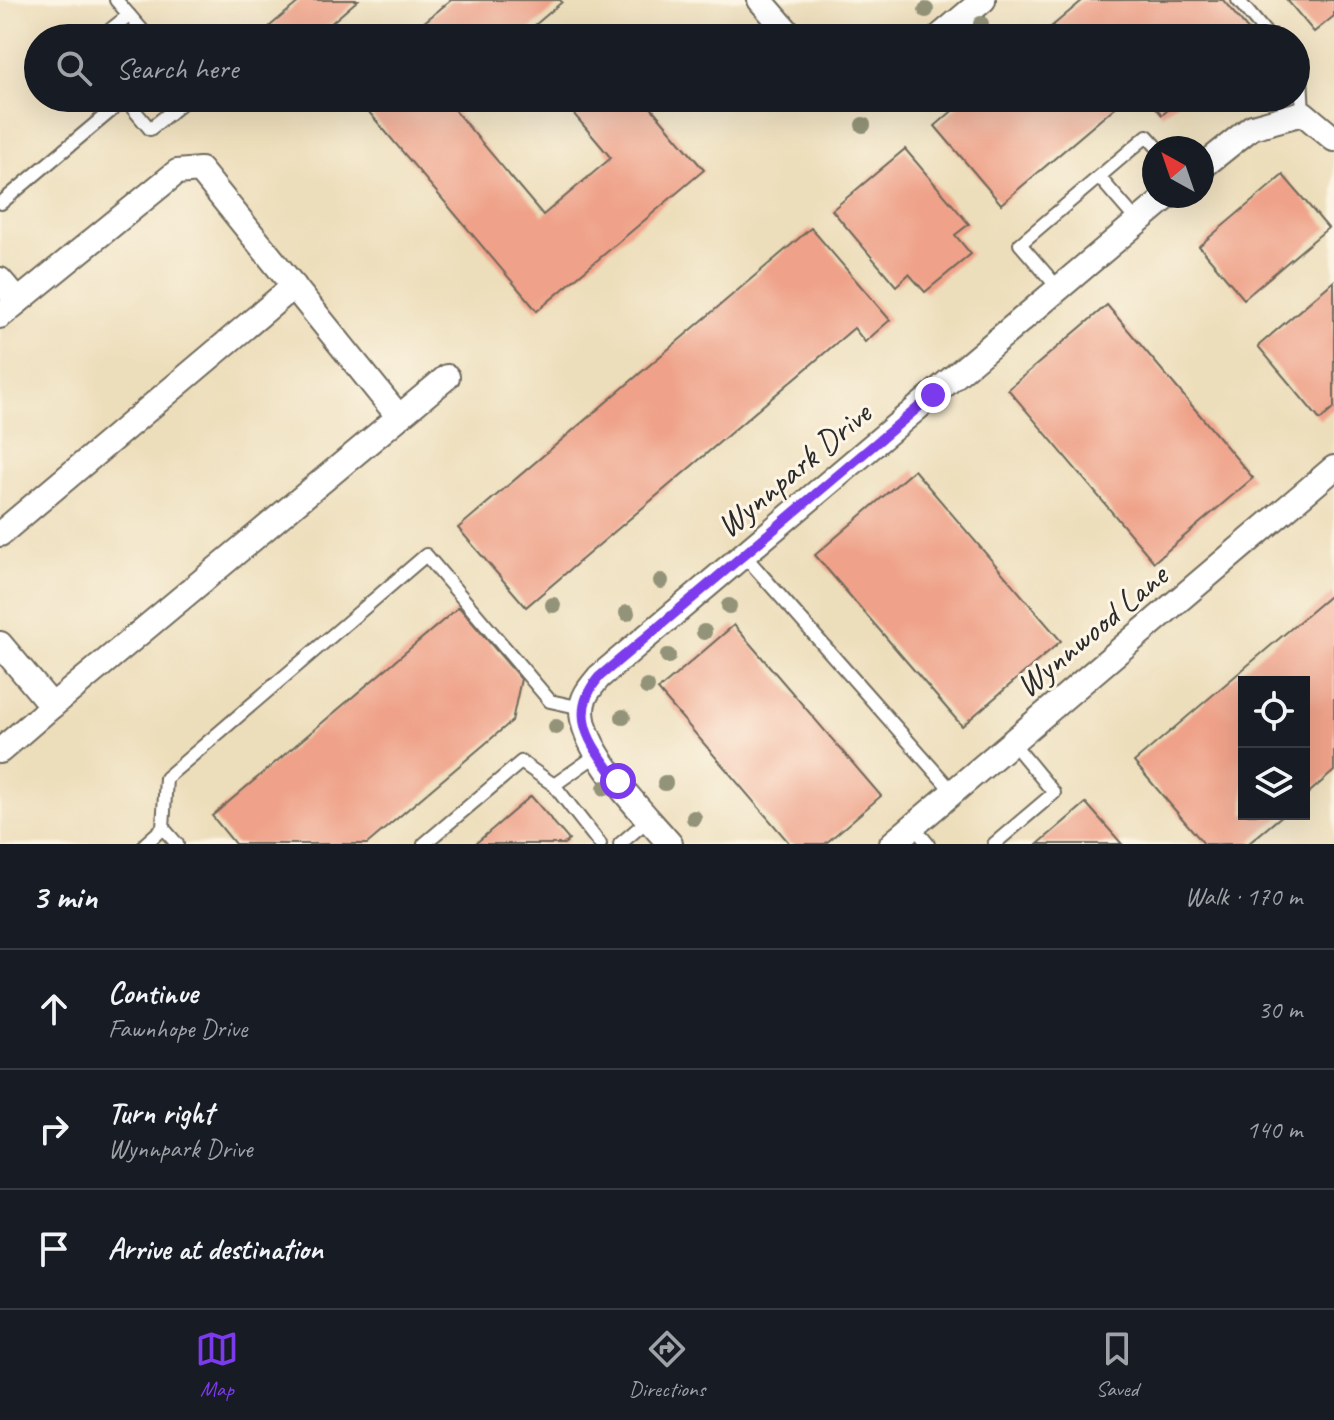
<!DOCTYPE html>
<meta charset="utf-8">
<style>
:root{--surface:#171b24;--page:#242831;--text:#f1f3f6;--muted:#9ea1a6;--line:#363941;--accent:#7c3aed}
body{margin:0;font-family:Caveat,sans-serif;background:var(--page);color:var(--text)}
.controls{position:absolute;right:24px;bottom:24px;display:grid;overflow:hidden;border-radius:0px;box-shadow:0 8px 32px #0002}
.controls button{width:72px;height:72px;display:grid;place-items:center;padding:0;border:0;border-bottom:2px solid var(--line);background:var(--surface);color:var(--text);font:40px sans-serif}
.compass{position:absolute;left:1142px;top:136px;width:72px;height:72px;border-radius:50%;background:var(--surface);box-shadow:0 8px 32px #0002;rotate:320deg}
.stop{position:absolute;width:24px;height:24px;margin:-18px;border:6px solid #7c3aed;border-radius:50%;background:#fff}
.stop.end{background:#7c3aed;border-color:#fff;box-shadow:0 2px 8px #0008}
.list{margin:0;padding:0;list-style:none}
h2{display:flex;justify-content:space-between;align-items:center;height:104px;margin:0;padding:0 32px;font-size:34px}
h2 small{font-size:26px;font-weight:400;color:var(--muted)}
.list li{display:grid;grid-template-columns:52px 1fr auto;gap:24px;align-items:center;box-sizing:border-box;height:120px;padding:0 32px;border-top:2px solid var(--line)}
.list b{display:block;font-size:30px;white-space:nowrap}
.list p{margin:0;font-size:26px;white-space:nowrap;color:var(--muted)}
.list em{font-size:26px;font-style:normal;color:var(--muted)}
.icon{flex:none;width:44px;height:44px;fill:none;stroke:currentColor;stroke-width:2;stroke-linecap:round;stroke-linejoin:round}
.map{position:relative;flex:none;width:1334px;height:844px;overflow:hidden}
.search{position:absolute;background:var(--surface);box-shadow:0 8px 32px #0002;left:24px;right:24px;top:24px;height:88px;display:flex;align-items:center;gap:20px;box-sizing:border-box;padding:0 28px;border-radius:44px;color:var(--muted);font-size:30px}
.sheet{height:464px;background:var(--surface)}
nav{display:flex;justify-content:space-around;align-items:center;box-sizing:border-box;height:112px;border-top:2px solid var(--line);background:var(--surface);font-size:22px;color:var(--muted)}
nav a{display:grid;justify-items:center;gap:4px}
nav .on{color:var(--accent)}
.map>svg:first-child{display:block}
.building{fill:#efa289}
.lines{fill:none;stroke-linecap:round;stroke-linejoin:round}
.service-casing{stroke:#6f6a5d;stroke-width:16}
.minor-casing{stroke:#6f6a5d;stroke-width:28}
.service{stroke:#fff;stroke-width:12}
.minor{stroke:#fff;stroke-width:24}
.tree{fill:#939379}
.route{stroke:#7c3aed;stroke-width:10}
.labels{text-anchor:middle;stroke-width:6;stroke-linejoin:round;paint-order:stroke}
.street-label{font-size:34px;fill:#2b2b2b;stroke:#fcf5e5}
</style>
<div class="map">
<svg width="1334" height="844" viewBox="0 0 1334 844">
<rect width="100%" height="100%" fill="#fcf5e5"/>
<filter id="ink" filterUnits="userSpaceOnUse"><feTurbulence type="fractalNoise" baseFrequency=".0125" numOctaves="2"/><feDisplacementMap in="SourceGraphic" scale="16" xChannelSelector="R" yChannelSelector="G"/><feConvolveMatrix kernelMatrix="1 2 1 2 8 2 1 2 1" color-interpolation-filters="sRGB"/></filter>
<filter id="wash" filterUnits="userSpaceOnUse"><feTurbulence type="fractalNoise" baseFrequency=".006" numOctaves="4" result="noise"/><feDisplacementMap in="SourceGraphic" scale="32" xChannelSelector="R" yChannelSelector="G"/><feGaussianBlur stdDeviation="1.8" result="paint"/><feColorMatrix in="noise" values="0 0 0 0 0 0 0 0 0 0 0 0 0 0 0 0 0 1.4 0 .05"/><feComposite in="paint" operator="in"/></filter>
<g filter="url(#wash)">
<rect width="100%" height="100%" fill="#eddebb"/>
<g id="blocks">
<g class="building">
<polygon points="301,0 358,0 314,38 281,38 270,26"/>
<polygon points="451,0 560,0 562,2 520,38 405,38"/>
<polygon points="1083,0 1223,0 1255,38 1038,38"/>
<polygon points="1287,0 1334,0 1334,16 1314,32"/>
<polygon points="357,98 449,98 446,100 543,215 611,158 562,100 565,98 643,98 704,170 537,311"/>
<polygon points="967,98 1126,98 1001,204 935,126"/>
<polygon points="1148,98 1182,98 1162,115"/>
<polygon points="905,149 969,224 955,235 971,254 925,292 909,274 896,286 832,210"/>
<polygon points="1283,175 1328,228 1244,299 1199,246"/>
<polygon points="811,228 890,320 865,342 854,328 526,607 458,528"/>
<polygon points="1334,281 1334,408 1320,420 1258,346"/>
<polygon points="1107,305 1253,478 1154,562 1008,389"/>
<polygon points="914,470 1061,641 962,726 815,555"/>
<polygon points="1334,592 1334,771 1304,797 1304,682 1244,682 1244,814 1284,814 1248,844 1204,844 1134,762"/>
<polygon points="459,607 521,679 512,721 367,844 235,844 212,816"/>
<polygon points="734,625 881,796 825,844 790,844 658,690"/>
<polygon points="531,796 569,840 564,844 475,844"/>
<polygon points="1086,803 1122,844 1038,844"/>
</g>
</g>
</g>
<g filter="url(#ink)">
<use href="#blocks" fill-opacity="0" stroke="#6f6a5d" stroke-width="2"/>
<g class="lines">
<defs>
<g id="service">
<polyline points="116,0 149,38"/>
<polyline points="1238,0 1270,38"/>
<polyline points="100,38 129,15"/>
<polyline points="1296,69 1301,76 1303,113"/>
<polyline points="1099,177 1138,222"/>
<polyline points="1,203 125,99 150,129 188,98"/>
<polyline points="1059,289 1020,244 1147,136 1158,148"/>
<polyline points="744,555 953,792"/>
<polyline points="554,785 598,754"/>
<polyline points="913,826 928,844"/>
<polyline points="145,844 163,828"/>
<polyline points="177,844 163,828 166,778 426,555 550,701 582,708"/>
<polyline points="424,844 521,762 554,785 600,844"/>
<polyline points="620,844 649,819"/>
<polyline points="994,844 1054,793 1012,742"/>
</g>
<g id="minor">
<polyline points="760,0 793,38"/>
<polyline points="938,38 983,0"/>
<polyline points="1202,167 1252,127 1303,113 1334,139"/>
<polyline points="0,280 18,301"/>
<polyline points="0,316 177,172 200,170 399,417 52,706 0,644"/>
<polyline points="399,417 447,377"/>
<polyline points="0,534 294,286"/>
<polyline points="0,751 52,706"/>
<path d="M670,844C643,812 582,753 582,710C582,696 591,687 599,677L1168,196"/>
<polyline points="892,844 1334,468"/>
</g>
</defs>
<use href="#service" class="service-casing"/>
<use href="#minor" class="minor-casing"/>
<use href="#service" class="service"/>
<use href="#minor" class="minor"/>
</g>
<g class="tree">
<circle cx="926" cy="10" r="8"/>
<circle cx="981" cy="24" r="8"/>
<circle cx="863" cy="125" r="8"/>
<circle cx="661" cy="581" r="8"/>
<circle cx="553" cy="605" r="8"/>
<circle cx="729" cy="606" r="8"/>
<circle cx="627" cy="613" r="8"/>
<circle cx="704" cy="632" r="8"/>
<circle cx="668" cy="656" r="8"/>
<circle cx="647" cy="687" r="8"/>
<circle cx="623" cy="717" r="8"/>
<circle cx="556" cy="727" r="8"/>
<circle cx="665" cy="783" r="8"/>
<circle cx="605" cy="788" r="8"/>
<circle cx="694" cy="818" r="8"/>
</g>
</g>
<g class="lines" filter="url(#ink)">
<path class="route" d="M618,781C592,746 566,716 599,677L933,395"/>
</g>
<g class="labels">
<g class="street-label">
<text transform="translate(793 469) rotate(-40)" y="12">Wynnpark Drive</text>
<text transform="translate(1091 630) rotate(-40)" y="12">Wynnwood Lane</text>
</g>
</g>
</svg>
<div class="controls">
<button><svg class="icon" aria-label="locate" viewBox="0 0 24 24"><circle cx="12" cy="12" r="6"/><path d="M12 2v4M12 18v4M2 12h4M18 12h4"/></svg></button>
<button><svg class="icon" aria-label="layers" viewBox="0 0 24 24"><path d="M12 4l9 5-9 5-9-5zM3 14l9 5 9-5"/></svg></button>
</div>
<svg class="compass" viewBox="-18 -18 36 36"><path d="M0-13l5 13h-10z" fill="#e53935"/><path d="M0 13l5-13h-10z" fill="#9ea1a6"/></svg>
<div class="stop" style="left:618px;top:781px"></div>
<div class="stop end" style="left:933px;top:395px"></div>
<div class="search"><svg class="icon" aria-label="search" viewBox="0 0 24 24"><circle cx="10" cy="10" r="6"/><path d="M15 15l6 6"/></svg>Search here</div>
</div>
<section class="sheet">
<h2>3 min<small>Walk · 170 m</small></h2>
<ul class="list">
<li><svg class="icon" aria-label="ahead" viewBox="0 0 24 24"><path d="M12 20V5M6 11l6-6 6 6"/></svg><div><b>Continue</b><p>Fawnhope Drive</p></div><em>30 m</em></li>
<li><svg class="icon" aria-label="right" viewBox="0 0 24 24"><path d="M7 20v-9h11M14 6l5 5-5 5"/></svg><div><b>Turn right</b><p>Wynnpark Drive</p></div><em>140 m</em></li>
<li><svg class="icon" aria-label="arrive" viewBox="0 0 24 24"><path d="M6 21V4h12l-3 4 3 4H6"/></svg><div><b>Arrive at destination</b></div></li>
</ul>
</section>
<nav>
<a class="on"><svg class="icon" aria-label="map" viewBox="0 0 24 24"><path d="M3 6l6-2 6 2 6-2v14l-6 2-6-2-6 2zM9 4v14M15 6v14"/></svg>Map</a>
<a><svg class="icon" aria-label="directions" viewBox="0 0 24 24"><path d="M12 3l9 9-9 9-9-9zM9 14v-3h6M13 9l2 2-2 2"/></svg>Directions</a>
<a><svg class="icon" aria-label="saved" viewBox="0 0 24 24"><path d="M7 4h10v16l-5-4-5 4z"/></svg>Saved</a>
</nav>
